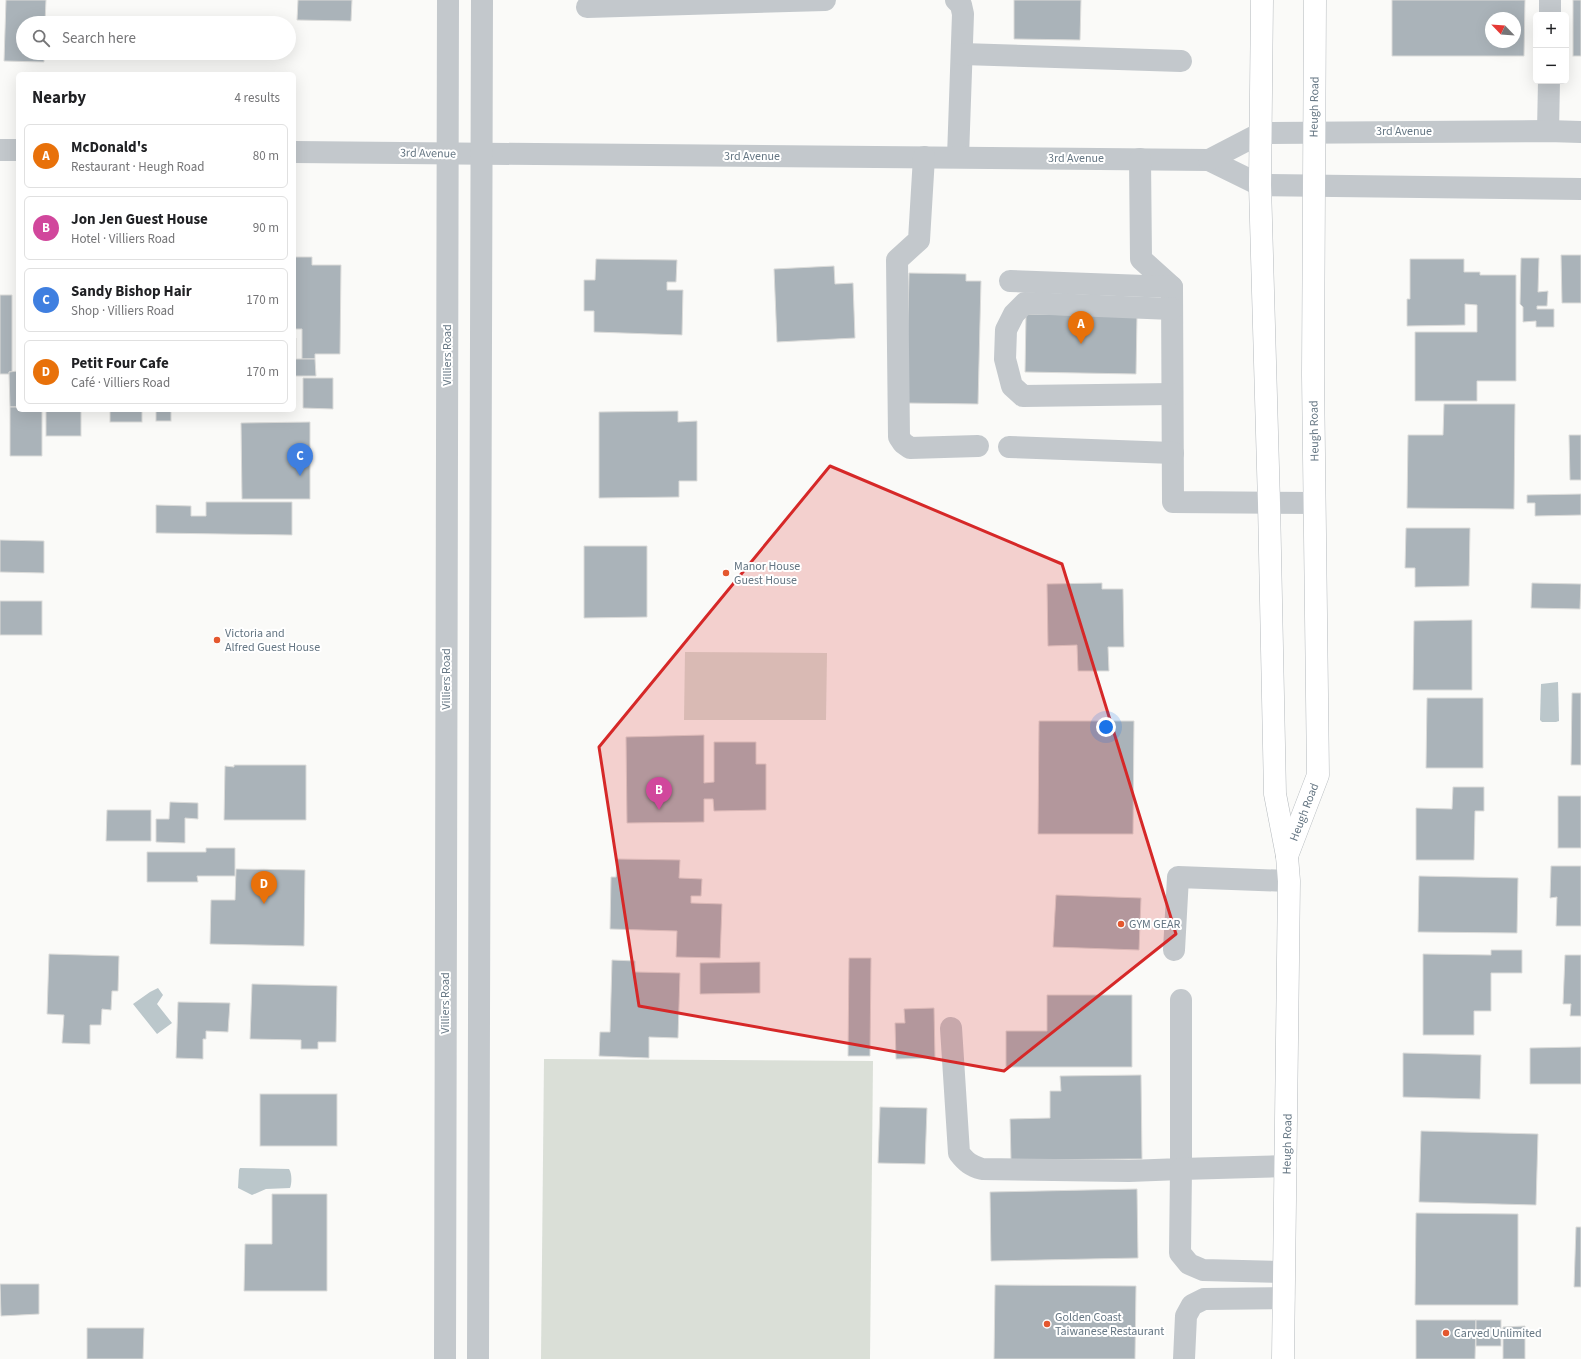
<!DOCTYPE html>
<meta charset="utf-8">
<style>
:root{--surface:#fff;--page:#f6f6f6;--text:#202124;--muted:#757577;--line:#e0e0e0;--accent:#e4572e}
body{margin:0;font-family:"Source Sans 3",sans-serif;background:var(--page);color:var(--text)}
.controls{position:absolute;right:12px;top:12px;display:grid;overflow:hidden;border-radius:6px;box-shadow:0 4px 16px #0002}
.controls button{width:36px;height:36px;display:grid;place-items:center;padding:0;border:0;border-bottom:1px solid var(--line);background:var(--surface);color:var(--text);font:20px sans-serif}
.compass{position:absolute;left:1485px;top:12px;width:36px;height:36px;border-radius:50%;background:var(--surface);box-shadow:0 4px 16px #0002;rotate:295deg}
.you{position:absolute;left:1106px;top:727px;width:14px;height:14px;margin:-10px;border:3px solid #fff;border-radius:50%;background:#1a73e8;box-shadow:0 0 0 6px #1a73e833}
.badge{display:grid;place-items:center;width:26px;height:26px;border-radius:50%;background:var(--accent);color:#fff;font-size:13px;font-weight:700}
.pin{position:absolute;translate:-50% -33px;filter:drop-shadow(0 1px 2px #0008)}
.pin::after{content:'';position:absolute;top:21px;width:14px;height:12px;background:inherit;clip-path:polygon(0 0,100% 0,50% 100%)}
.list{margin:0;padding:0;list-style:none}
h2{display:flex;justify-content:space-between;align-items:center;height:52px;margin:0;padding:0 16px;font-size:17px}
h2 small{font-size:13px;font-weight:400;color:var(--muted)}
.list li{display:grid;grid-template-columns:26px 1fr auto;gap:12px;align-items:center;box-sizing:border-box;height:64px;margin:0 8px 8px;padding:0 8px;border:1px solid var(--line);border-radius:6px}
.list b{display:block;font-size:15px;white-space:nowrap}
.list p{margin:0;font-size:13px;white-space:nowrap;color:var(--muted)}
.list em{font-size:13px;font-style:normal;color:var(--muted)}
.icon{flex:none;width:22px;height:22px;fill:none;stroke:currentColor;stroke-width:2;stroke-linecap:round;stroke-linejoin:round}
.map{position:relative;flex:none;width:1581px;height:1359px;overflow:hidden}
.search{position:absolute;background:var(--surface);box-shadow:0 4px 16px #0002;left:16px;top:16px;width:280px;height:44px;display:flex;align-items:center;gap:10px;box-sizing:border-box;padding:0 14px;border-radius:22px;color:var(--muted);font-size:15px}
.panel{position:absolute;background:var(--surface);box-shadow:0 4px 16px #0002;left:16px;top:72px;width:280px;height:340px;border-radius:6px}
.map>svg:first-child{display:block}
.green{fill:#dadfd7}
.water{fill:#bbc7cb}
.building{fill:#aab3b9;stroke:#dcdcda;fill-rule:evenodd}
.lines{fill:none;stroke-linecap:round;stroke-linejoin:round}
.major-casing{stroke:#b5babe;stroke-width:23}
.minor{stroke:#c3c8cc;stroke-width:22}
.major{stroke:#fff;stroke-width:22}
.marked{fill:#d62828;fill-opacity:0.2;stroke:#d62828;stroke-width:3;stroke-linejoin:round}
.poi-dot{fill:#e4572e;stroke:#fff;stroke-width:1.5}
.labels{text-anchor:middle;stroke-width:4;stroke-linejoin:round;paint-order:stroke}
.street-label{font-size:12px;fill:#657683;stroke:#fff}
.poi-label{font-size:12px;fill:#657683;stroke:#fff;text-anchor:start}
</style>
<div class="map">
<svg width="1581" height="1359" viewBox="0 0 1581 1359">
<rect width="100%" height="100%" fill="#fafaf8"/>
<g class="green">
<polygon points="685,652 827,653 826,720 684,720"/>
<polygon points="544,1059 873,1061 870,1359 541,1359"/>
</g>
<g class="water">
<polygon points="1558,682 1559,721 1556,722 1542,722 1540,720 1541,684"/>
<polygon points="158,988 163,995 157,1004 172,1023 157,1034 133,1004 150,992"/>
<path d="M240,1168L289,1169C292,1173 292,1183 290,1188L266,1189L252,1195L238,1188L239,1170Z"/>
</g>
<g class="building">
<polygon points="6,0 46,0 45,23 23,23 23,53 44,53 44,62 4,61"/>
<polygon points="298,0 352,0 351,21 297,20"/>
<polygon points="1014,0 1081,0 1080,40 1014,39"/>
<path d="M1392,0H1525L1524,56H1392ZM1491,18H1515V42H1491Z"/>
<rect x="1573" y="0" width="8" height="56"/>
<polygon points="1561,255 1581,255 1581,303 1562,303"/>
<polygon points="294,257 312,257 312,265 341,265 340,354 315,354 315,359 302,359 302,329 294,329"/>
<polygon points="1521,258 1539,258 1538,292 1548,291 1547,306 1537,306 1537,309 1554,309 1554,327 1536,327 1536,321 1523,322 1523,307 1520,304"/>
<polygon points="596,259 677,260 676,282 667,282 667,290 683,290 682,335 594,332 594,311 584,311 584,280 595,280"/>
<polygon points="1410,259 1464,259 1464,272 1480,272 1480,275 1516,275 1516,381 1477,381 1477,401 1415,401 1415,332 1477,332 1477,305 1465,304 1465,325 1407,326 1407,299 1410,299"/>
<polygon points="834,266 835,284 853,283 855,338 777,342 774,269"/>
<polygon points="909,273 966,274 966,281 981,281 978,404 906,403"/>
<polygon points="0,295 12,295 12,372 9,372 10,374 0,374"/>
<polygon points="1026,314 1137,316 1136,374 1025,372"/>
<polygon points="294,338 296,338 296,359 315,359 316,376 294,376"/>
<polygon points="18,371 18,407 10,407 9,372"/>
<polygon points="303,378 333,378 333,409 303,408"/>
<polygon points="1444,404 1515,404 1514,509 1407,508 1408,435 1443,435"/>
<polygon points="10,407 18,407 18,410 42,410 42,456 10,456"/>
<rect x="46" y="410" width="35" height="26"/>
<rect x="110" y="410" width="32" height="12"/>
<rect x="156" y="410" width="15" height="11"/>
<polygon points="678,411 678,422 697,421 697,481 679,481 679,497 599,498 599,412"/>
<polygon points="310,422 310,499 242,499 241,423"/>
<polygon points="1569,435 1581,435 1581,480 1570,480"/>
<polygon points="1581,494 1581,515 1535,516 1535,503 1527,503 1527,495"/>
<polygon points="206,502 292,502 292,535 156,533 156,505 191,506 191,516 206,516"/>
<polygon points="1406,528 1470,528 1469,586 1415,587 1415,568 1405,568"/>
<polygon points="0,540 44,541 44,573 0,572"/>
<polygon points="584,546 647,546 647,617 584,618"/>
<polygon points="1102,583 1102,589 1123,589 1124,647 1108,647 1109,671 1078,671 1077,645 1048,646 1047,584"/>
<polygon points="1532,583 1581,584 1580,609 1531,608"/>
<rect x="0" y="601" width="42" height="34"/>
<polygon points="1472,620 1472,690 1413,690 1414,621"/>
<polygon points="1572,693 1581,693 1581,765 1571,765"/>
<polygon points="1427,698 1483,698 1483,768 1426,768"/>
<polygon points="1039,721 1134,721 1133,834 1038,834"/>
<polygon points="704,735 704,783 714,782 714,742 756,742 756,764 766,764 766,810 714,811 713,799 704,799 704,822 627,823 626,737"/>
<polygon points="234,765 306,765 306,820 224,820 225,766 234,767"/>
<polygon points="1453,787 1484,787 1484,811 1475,811 1474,860 1416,860 1416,808 1452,809"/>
<rect x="1558" y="796" width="23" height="52"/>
<polygon points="170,802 198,803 198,819 185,818 185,843 156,842 156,819 169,819"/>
<polygon points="107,810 151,810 151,841 106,841"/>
<polygon points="206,848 235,848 235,876 197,876 198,882 147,882 147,852 206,852"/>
<polygon points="617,859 680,860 679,878 702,879 701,896 691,896 691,903 722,904 720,958 676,957 677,931 610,929 611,877 616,877"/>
<polygon points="1551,866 1581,866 1581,926 1556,926 1557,897 1550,898"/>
<polygon points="236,869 305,870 304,946 210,944 211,900 235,900"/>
<polygon points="1419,876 1518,878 1517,933 1418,932"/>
<polygon points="1056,895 1141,898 1139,950 1053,947"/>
<polygon points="1491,950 1522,950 1522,973 1491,973 1491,1011 1474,1011 1474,1035 1423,1035 1423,954 1491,955"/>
<polygon points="49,954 119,956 118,991 112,991 111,1010 102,1009 101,1025 90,1025 90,1044 62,1043 64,1015 47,1014"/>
<polygon points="1565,955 1581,955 1581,1016 1570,1016 1571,1004 1563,1004"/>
<polygon points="849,958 871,958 870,1056 848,1056"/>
<polygon points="612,960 635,961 635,972 680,973 678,1038 649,1037 649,1058 599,1056 600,1032 610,1032"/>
<polygon points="760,962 760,993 700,994 700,963"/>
<polygon points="252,984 337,986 336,1042 318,1042 318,1049 301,1049 301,1040 250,1039"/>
<polygon points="1047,995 1132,995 1132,1067 1006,1067 1006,1031 1047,1031"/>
<polygon points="178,1002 230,1003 228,1032 206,1031 206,1039 203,1039 203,1059 176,1058"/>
<polygon points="934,1008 935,1058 896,1059 895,1023 905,1023 904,1009"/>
<polygon points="1581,1047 1581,1084 1530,1084 1530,1048"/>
<polygon points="1403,1053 1481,1055 1480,1099 1403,1097"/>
<polygon points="1141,1075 1142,1159 1011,1160 1010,1119 1050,1118 1050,1091 1061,1091 1060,1076"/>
<rect x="260" y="1094" width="77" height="52"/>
<polygon points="880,1107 927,1108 925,1164 878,1163"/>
<polygon points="1421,1131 1538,1134 1536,1205 1419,1202"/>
<polygon points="1137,1189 1138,1258 991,1261 990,1192"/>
<polygon points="272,1194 327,1194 327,1291 244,1291 245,1244 272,1244"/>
<polygon points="1416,1213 1518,1214 1518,1305 1415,1305"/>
<polygon points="1576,1227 1581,1227 1581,1287 1574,1287"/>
<polygon points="0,1284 39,1284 39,1314 1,1316"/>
<polygon points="995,1285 1136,1286 1135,1359 994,1359"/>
<polygon points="1416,1320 1476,1320 1475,1359 1416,1359"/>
<rect x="1476" y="1320" width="25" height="26"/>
<polygon points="1525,1326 1525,1359 1503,1359 1503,1327"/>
<polygon points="87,1328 144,1328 143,1359 87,1359"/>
</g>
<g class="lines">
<defs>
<g id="major">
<polyline points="1262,0 1260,185 1269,503 1275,794 1287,856 1289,881 1283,1359"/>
<polyline points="1287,856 1318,775 1313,375 1315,0"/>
</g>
</defs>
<use href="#major" class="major-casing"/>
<g class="minor">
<polyline points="956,0 961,5 963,14 958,157"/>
<polyline points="587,7 825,0"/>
<polyline points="1550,15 1550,0"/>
<polyline points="962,54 1181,61"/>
<polyline points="1548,131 1549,81"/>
<polyline points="0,150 18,150"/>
<polyline points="294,152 1209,160 1260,185 1581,189"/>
<polyline points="924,157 919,240 897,260 899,437 903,443 910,448 978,446"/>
<polyline points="1140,159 1141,259 1172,287 1173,502 1314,503"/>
<polyline points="1209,160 1261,133 1548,131 1581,132"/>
<polyline points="1010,281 1172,287"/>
<polyline points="1172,394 1023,396 1012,386 1005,359 1006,330 1014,314 1025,303 1172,309"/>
<polyline points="1009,447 1173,453"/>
<polyline points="1174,950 1178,877 1289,881"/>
<path d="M951,1028L959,1153C966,1162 971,1166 982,1169L1129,1171L1181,1169V1000"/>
<polyline points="1284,1272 1203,1270 1189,1264 1180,1253 1181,1169 1286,1166"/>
<polyline points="445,1359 448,0"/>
<polyline points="478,1359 482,0"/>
<polyline points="1184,1359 1186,1316 1192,1305 1204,1299 1284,1298"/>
</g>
<use href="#major" class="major"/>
</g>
<path class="marked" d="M830,466L1062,564L1176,934L1004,1071L639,1006L599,747Z"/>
<g class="poi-dot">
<circle cx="726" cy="573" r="4"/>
<circle cx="217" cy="640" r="4"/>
<circle cx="1121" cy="924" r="4"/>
<circle cx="1047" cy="1324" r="4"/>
<circle cx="1446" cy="1333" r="4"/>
</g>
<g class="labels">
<g class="street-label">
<text transform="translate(1314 107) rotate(-89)" y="4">Heugh Road</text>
<text x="1404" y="135">3rd Avenue</text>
<text transform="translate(428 153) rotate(1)" y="4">3rd Avenue</text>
<text x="752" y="160">3rd Avenue</text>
<text x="1076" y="162">3rd Avenue</text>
<text transform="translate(447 355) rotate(-90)" y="4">Villiers Road</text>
<text transform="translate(1314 431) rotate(-91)" y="4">Heugh Road</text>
<text transform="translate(446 679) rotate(-90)" y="4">Villiers Road</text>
<text transform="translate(1304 812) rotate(-69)" y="4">Heugh Road</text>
<text transform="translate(445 1003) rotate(-90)" y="4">Villiers Road</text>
<text transform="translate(1287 1144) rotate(-89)" y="4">Heugh Road</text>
</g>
<g class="poi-label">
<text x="734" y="570">Manor House<tspan x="734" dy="14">Guest House</tspan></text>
<text x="225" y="637">Victoria and<tspan x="225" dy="14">Alfred Guest House</tspan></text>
<text x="1129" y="928">GYM GEAR</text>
<text x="1055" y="1321">Golden Coast<tspan x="1055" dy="14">Taiwanese Restaurant</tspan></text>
<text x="1454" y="1337">Carved Unlimited</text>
</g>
</g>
</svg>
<div class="controls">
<button>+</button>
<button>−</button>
</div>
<svg class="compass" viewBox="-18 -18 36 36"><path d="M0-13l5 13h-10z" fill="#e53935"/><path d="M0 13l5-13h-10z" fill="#757577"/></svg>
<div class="you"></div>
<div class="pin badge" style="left:1081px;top:344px;background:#e8710a">A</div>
<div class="pin badge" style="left:659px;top:810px;background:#d1479c">B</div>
<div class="pin badge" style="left:300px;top:476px;background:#3f7fe0">C</div>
<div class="pin badge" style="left:264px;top:904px;background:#e8710a">D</div>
<div class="search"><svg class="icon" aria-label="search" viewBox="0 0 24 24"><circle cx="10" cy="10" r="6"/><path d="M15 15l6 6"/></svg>Search here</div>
<section class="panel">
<h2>Nearby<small>4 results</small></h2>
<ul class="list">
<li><span class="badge" style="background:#e8710a">A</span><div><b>McDonald's</b><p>Restaurant · Heugh Road</p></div><em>80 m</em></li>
<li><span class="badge" style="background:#d1479c">B</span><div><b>Jon Jen Guest House</b><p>Hotel · Villiers Road</p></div><em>90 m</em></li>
<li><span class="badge" style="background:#3f7fe0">C</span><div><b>Sandy Bishop Hair</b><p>Shop · Villiers Road</p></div><em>170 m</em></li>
<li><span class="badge" style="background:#e8710a">D</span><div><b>Petit Four Cafe</b><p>Café · Villiers Road</p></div><em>170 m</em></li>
</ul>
</section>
</div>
